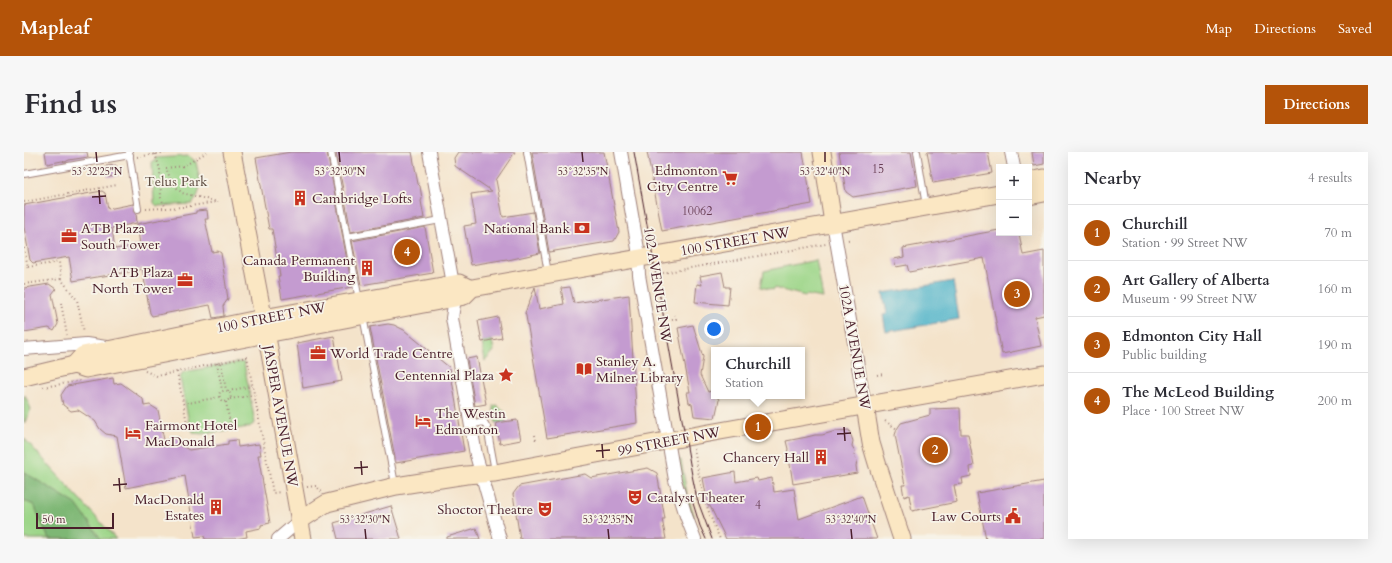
<!DOCTYPE html>
<meta charset="utf-8">
<style>
:root{--surface:#fff;--page:#f7f7f7;--text:#2b2b33;--muted:#7c7c81;--line:#e1e1e2;--accent:#b45309}
body{margin:0;font-family:Cardo,serif;background:var(--page);color:var(--text)}
.controls{position:absolute;right:12px;top:12px;display:grid;overflow:hidden;border-radius:0px;box-shadow:0 4px 16px #0002}
.controls button{width:36px;height:36px;display:grid;place-items:center;padding:0;border:0;border-bottom:1px solid var(--line);background:var(--surface);color:var(--text);font:20px sans-serif}
.scale{position:absolute;left:12px;bottom:10px;width:78px;box-sizing:border-box;padding-left:4px;border:2px solid #4a1f2b;border-top:0;font-size:11px;line-height:14px;white-space:nowrap;color:#4a1f2b;-webkit-text-stroke:3px #f7f3e8;paint-order:stroke}
.you{position:absolute;left:690px;top:177px;width:14px;height:14px;margin:-10px;border:3px solid #fff;border-radius:50%;background:#1a73e8;box-shadow:0 0 0 6px #1a73e833}
.badge{display:grid;place-items:center;width:26px;height:26px;border-radius:50%;background:var(--accent);color:#fff;font-size:13px;font-weight:700}
.pin{position:absolute;translate:-50% -50%;border:2px solid #fff;box-shadow:0 1px 4px #0006}
.popup{position:absolute;left:687px;top:195px;width:94px;height:52px;box-sizing:border-box;display:grid;place-content:center;border-radius:0px;background:var(--surface);filter:drop-shadow(0 1px 3px #0005);font-size:13px;white-space:nowrap;color:var(--muted)}
.popup b{font-size:15px;color:var(--text)}
.popup::after{content:'';position:absolute;left:50%;top:100%;margin-left:-8px;border:8px solid transparent;border-top-color:var(--surface)}
.list{margin:0;padding:0;list-style:none}
h2{display:flex;justify-content:space-between;align-items:center;height:52px;margin:0;padding:0 16px;font-size:17px}
h2 small{font-size:13px;font-weight:400;color:var(--muted)}
.list li{display:grid;grid-template-columns:26px 1fr auto;gap:12px;align-items:center;box-sizing:border-box;height:56px;padding:0 16px;border-top:1px solid var(--line)}
.list b{display:block;font-size:15px;white-space:nowrap}
.list p{margin:0;font-size:13px;white-space:nowrap;color:var(--muted)}
.list em{font-size:13px;font-style:normal;color:var(--muted)}
.map{position:relative;flex:none;width:1020px;height:387px;overflow:hidden;border-radius:0px}
header{display:flex;align-items:center;gap:24px;box-sizing:border-box;height:56px;padding:0 20px;background:var(--accent);color:#fff}
header strong{font-size:19px}
nav{display:flex;gap:22px;margin-inline-start:auto;font-size:14px}
.intro{display:flex;align-items:center;justify-content:space-between;box-sizing:border-box;height:96px;padding:0 24px}
h1{margin:0;font-size:28px}
.button{padding:10px 18px;border-radius:0px;background:var(--accent);color:#fff;font-size:14px;font-weight:700}
main{display:flex;gap:24px;padding:0 24px}
aside{flex:1;background:var(--surface);border-radius:0px;box-shadow:0 4px 16px #0002}
.map>svg:first-child{display:block}
.green{fill:#9dd689;stroke:#747a5a}
.forest{fill:#7eb775;stroke:#646b50}
.water{fill:#49b1c8;stroke:#4a687a}
.building{fill:#c49bd0}
.lines{fill:none;stroke-linecap:round;stroke-linejoin:round}
.lane-casing{stroke:#9f817a;stroke-width:8}
.street-casing{stroke:#9f817a;stroke-width:14}
.secondary-casing{stroke:#9f817a;stroke-width:19}
.path{stroke:#9f817a;stroke-width:2;stroke-dasharray:1 3;stroke-linecap:butt}
.lane{stroke:#fff;stroke-width:6}
.street{stroke:#fff;stroke-width:12}
.secondary{stroke:#fbe7c3;stroke-width:17}
.tram{stroke:#4a1f2b;stroke-width:1}
.ticks{fill:none;stroke:#4a1f2b;stroke-width:1.5}
.labels{text-anchor:middle;stroke-width:3.5;stroke-linejoin:round;paint-order:stroke}
.number-label{font-size:12px;fill:#683e54}
.poi-label{font-size:14px;fill:#4a1f2b;stroke:#f7f3e8;text-anchor:end}
.park-label{font-size:14px;fill:#5f4d42;stroke:#f7f3e8}
.street-label{font-size:14px;fill:#4a1f2b;stroke:#f7f3e8}
.ticks-label{font-size:10px;text-anchor:middle;fill:#4a1f2b;stroke:#f7f3e8;stroke-width:3.5;stroke-linejoin:round;paint-order:stroke}
</style>
<header>
<strong>Mapleaf</strong>
<nav><a>Map</a><a>Directions</a><a>Saved</a></nav>
</header>
<div class="intro"><h1>Find us</h1><a class="button">Directions</a></div>
<main>
<div class="map">
<svg width="1020" height="387" viewBox="0 0 1020 387">
<rect width="100%" height="100%" fill="#f7f3e8"/>
<filter id="ink" filterUnits="userSpaceOnUse"><feTurbulence type="fractalNoise" baseFrequency=".025" numOctaves="2"/><feDisplacementMap in="SourceGraphic" scale="8" xChannelSelector="R" yChannelSelector="G"/><feConvolveMatrix kernelMatrix="1 2 1 2 8 2 1 2 1" color-interpolation-filters="sRGB"/></filter>
<filter id="wash" filterUnits="userSpaceOnUse"><feTurbulence type="fractalNoise" baseFrequency=".012" numOctaves="4" result="noise"/><feDisplacementMap in="SourceGraphic" scale="16" xChannelSelector="R" yChannelSelector="G"/><feGaussianBlur stdDeviation="0.9" result="paint"/><feColorMatrix in="noise" values="0 0 0 0 0 0 0 0 0 0 0 0 0 0 0 0 0 1.4 0 .05"/><feComposite in="paint" operator="in"/></filter>
<g filter="url(#wash)">
<rect width="100%" height="100%" fill="#f4e3ca"/>
<g class="green">
<path d="M165,4L172,10C175,25 180,39 168,52L133,54L130,51L128,9H131V6Z"/>
<polygon points="792,108 799,146 782,143 781,144 750,136 749,138 737,135 740,119"/>
<polygon points="468,188 470,199 461,209 458,190"/>
<polygon points="217,210 220,211 231,271 225,275 178,282 170,281 166,275 156,226 159,220"/>
<polygon points="1,243 7,257 0,272 0,244"/>
<polygon points="473,253 480,259 482,270 472,271 469,254"/>
<polygon points="0,286 92,387 0,387"/>
<polygon points="652,308 657,308 663,342 670,364 668,365 660,342"/>
</g>
<polygon class="forest" points="0,320 52,352 77,387 25,387 10,353 0,349"/>
<polygon class="water" points="929,129 935,167 862,180 859,163 863,162 859,141"/>
<g id="blocks">
<g class="building">
<polygon points="21,0 63,0 64,5 45,8 41,10 38,9 23,12"/>
<polygon points="267,0 303,0 328,135 258,147 254,124 256,124 248,77 245,77 232,6"/>
<polygon points="312,0 388,0 394,32 396,34 398,47 397,49 400,66 327,80"/>
<polygon points="434,0 491,0 472,28 479,65 509,60 516,101 484,108 483,107 447,113 440,74 452,72 447,42 468,39 431,14 430,6"/>
<polygon points="508,0 580,0 595,80 590,89 525,100"/>
<polygon points="623,0 779,0 788,52 638,79"/>
<polygon points="815,0 887,0 893,34 829,45 822,40"/>
<polygon points="903,0 964,0 968,21 909,31"/>
<polygon points="1008,0 1020,0 1020,12 1010,14"/>
<polygon points="92,13 94,24 84,25 82,14"/>
<polygon points="78,39 81,41 84,57 109,52 112,61 113,71 88,76 91,97 116,93 113,72 172,61 172,59 183,58 184,67 181,67 188,100 194,99 197,101 204,147 199,154 200,164 189,166 186,153 128,164 126,161 118,115 116,118 49,129 45,105 9,111 6,108 0,75 0,53"/>
<polygon points="401,75 409,121 337,133 328,89"/>
<polygon points="975,78 975,81 995,81 999,103 1020,99 1020,163 1011,165 1017,194 978,202 960,106 885,120 883,113 872,115 870,107 880,105 879,96"/>
<polygon points="698,120 701,135 706,135 704,153 671,150 673,132 678,133 676,124"/>
<polygon points="25,132 32,137 28,142 34,172 30,179 25,176 0,180 0,136"/>
<polygon points="511,135 515,157 540,152 537,136 546,135 550,151 605,143 613,271 523,286 502,164 501,161"/>
<polygon points="474,165 478,186 458,190 454,169"/>
<polygon points="364,172 370,173 380,178 426,216 440,299 372,311 346,175"/>
<polygon points="669,173 679,205 676,223 684,240 690,238 690,244 693,244 695,248 691,266 670,264 668,252 665,251 663,240 666,240 654,176"/>
<polygon points="310,184 318,229 279,236 273,191"/>
<polygon points="453,205 462,252 451,254 443,207"/>
<polygon points="89,226 90,232 97,231 119,247 120,254 126,253 134,258 140,288 155,285 156,293 165,298 204,292 204,289 213,288 214,295 235,292 237,303 234,303 246,371 237,373 237,376 222,379 223,385 211,387 181,387 180,384 171,385 161,324 102,336 93,284 82,282 76,277 71,269 54,258 47,259 39,253 37,243 43,234"/>
<polygon points="936,256 937,282 944,282 950,314 946,315 947,324 938,326 939,332 930,333 933,350 888,359 885,343 880,345 878,333 881,333 871,283 873,277 877,271 906,263 906,257"/>
<polygon points="493,268 497,288 476,292 472,271"/>
<polygon points="825,278 829,289 828,294 831,299 830,303 833,309 832,314 833,321 769,332 765,306 763,302 764,297 762,289 783,285 791,283 798,283 812,279"/>
<polygon points="624,316 633,321 641,367 638,367 642,387 496,387 489,342 495,334 561,322 567,326"/>
<polygon points="711,320 712,330 733,326 734,329 748,326 750,340 770,337 775,367 838,344 853,387 702,387 686,354 684,354 679,326"/>
<polygon points="1020,329 1020,387 962,387 953,341"/>
<polygon points="367,354 377,387 314,387 310,371"/>
<polygon points="452,376 456,387 423,387 423,385"/>
</g>
</g>
</g>
<g filter="url(#ink)">
<use href="#blocks" fill-opacity="0" stroke="#9f817a" stroke-width="1"/>
<g class="lines">
<defs>
<g id="lane">
<polyline points="105,0 114,57"/>
<polyline points="307,0 335,148"/>
<polyline points="503,0 524,121"/>
<polyline points="893,0 902,54"/>
<polyline points="0,22 106,3"/>
<polyline points="323,85 417,68"/>
<polyline points="339,164 371,332"/>
<polyline points="446,273 460,270 463,275 471,319"/>
</g>
<g id="street">
<polyline points="405,0 429,132 431,146 428,166 452,303 476,387"/>
<polyline points="597,0 614,97 615,123 651,328 662,364 671,387"/>
<polyline points="987,0 990,15"/>
<polyline points="809,71 841,254"/>
<polyline points="0,197 62,192 82,195"/>
<polyline points="254,387 275,369"/>
</g>
<g id="secondary">
<polyline points="208,0 245,196 279,387"/>
<polyline points="798,0 809,71"/>
<polyline points="1005,29 1020,26"/>
<polyline points="1005,44 1020,41"/>
<polyline points="50,213 59,203 239,166 435,131 447,137"/>
<polyline points="0,225 50,213 62,217 242,182 431,146 440,144 448,136 975,42"/>
<polyline points="841,254 847,291 853,311 878,387"/>
<polyline points="275,369 295,356 303,351 372,334 442,323 471,321 668,284 1020,222"/>
</g>
</defs>
<use href="#lane" class="lane-casing"/>
<use href="#street" class="street-casing"/>
<use href="#secondary" class="secondary-casing"/>
<g class="path">
<polyline points="183,0 160,14 142,16 148,31 158,41 194,50"/>
<polyline points="131,2 136,17 137,46 142,56"/>
<polyline points="113,5 144,0"/>
<polyline points="0,50 93,33"/>
<polyline points="122,57 160,55 193,50"/>
<polyline points="824,88 828,87"/>
<polyline points="0,96 4,115 0,116"/>
<polyline points="4,115 35,110 37,127 53,148 60,180"/>
<polyline points="627,123 802,92"/>
<polyline points="0,132 37,127"/>
<polyline points="37,151 43,183"/>
<polyline points="648,168 652,167 651,163"/>
<polyline points="193,211 198,238"/>
<path d="M197,211L202,238C206,240 208,243 206,247L200,250L197,248L195,243L196,240L202,238"/>
<polyline points="121,219 133,224 223,205 249,341 257,340"/>
<polyline points="153,220 163,271"/>
<polyline points="853,223 860,222"/>
<polyline points="19,235 56,229"/>
<polyline points="204,239 228,234"/>
<polyline points="206,247 230,243"/>
<polyline points="202,250 207,277"/>
<polyline points="159,252 195,245"/>
<polyline points="861,269 873,277"/>
<polyline points="511,283 512,289"/>
<path d="M670,297C676,331 681,355 696,387"/>
<polyline points="283,335 292,334 298,340"/>
</g>
<use href="#lane" class="lane"/>
<use href="#street" class="street"/>
<use href="#secondary" class="secondary"/>
<g class="tram">
<polyline points="610,0 668,323 673,347 688,387"/>
<polyline points="668,348 676,374 682,387"/>
</g>
</g>
</g>
<path class="ticks" d="M72,0L73,10M315,0L316,10M558,0L559,10M801,0V10M75,38L76,52M68,45L82,44M820,275L821,289M813,282L827,281M578,292L579,306M572,299L586,298M337,309L338,323M330,316L344,315M95,326L96,340M89,333L103,332M341,377L342,387M584,377L585,387M827,377L828,387"/>
<defs>
<symbol id="supermarket-bare" viewBox="-9 -9 18 18"><path d="M-6-5.5h2.5l.6 2H6L4.5 2H-2.5L-4.4-4H-6ZM-1.5 3.2a1.3 1.3 0 1 0 .1 0ZM3 3.2a1.3 1.3 0 1 0 .1 0Z" fill="#c8321e" stroke="#f7f3e8" stroke-width="2.5" paint-order="stroke"/></symbol>
<symbol id="building-bare" viewBox="-9 -9 18 18"><path d="M-4-6H4V6H1V3H-1V6H-4ZM-2.5-4.3h1.7v1.8h-1.7ZM.8-4.3h1.7v1.8H.8ZM-2.5-1h1.7V.8h-1.7ZM.8-1h1.7V.8H.8Z" fill="#c8321e" stroke="#f7f3e8" stroke-width="2.5" paint-order="stroke"/></symbol>
<symbol id="bank-bare" viewBox="-9 -9 18 18"><path d="M-6-4H6V4H-6ZM0-2.3a2.3 2.3 0 1 0 0 4.6a2.3 2.3 0 1 0 0-4.6Z" fill="#c8321e" stroke="#f7f3e8" stroke-width="2.5" paint-order="stroke"/></symbol>
<symbol id="office-bare" viewBox="-9 -9 18 18"><path d="M-6-3h4V-5.5h4V-3h4V5H-6ZM-1-4.5V-3h2v-1.5ZM-6 0V1H6V0Z" fill="#c8321e" stroke="#f7f3e8" stroke-width="2.5" paint-order="stroke"/></symbol>
<symbol id="library-bare" viewBox="-9 -9 18 18"><path d="M-6-4Q-3-5.5-.7-3.5V5Q-3 3-6 4ZM6-4Q3-5.5 .7-3.5V5Q3 3 6 4Z" fill="#c8321e" stroke="#f7f3e8" stroke-width="2.5" paint-order="stroke"/></symbol>
<symbol id="sight-bare" viewBox="-9 -9 18 18"><path d="M0-6L1.8-2.2L6-1.7L2.9 1.2L3.7 5.4L0 3.3L-3.7 5.4L-2.9 1.2L-6-1.7L-1.8-2.2Z" fill="#c8321e" stroke="#f7f3e8" stroke-width="2.5" paint-order="stroke"/></symbol>
<symbol id="hotel-bare" viewBox="-9 -9 18 18"><path d="M-6-4.5h1.5V1H6V5H4.5V3h-9V5H-6ZM-4 0a1.8 1.8 0 1 1 3.6 0ZM.5 0V-2.5h3Q6-2.5 6 0Z" fill="#c8321e" stroke="#f7f3e8" stroke-width="2.5" paint-order="stroke"/></symbol>
<symbol id="theatre-bare" viewBox="-9 -9 18 18"><path d="M-5-5.5Q0-4 5-5.5V0Q5 5 0 6Q-5 5-5 0ZM-3.3-2.5H-1v1.5H-3.3ZM1-2.5H3.3v1.5H1ZM-2.8 1Q0 5.5 2.8 1Z" fill="#c8321e" stroke="#f7f3e8" stroke-width="2.5" paint-order="stroke"/></symbol>
<symbol id="civic-bare" viewBox="-9 -9 18 18"><path d="M-.6-6.5H3V-4.5H.6V-3L4-1V1h2V6H-6V1h2V-1L-.6-3ZM-1.2 2.5V6h2.4V2.5Z" fill="#c8321e" stroke="#f7f3e8" stroke-width="2.5" paint-order="stroke"/></symbol>
</defs>
<g fill-rule="evenodd">
<use href="#supermarket-bare" x="695" y="15" width="22" height="22"/>
<use href="#building-bare" x="265" y="35" width="22" height="22"/>
<use href="#bank-bare" x="547" y="65" width="22" height="22"/>
<use href="#office-bare" x="34" y="73" width="22" height="22"/>
<use href="#building-bare" x="332" y="105" width="22" height="22"/>
<use href="#office-bare" x="150" y="117" width="22" height="22"/>
<use href="#office-bare" x="283" y="190" width="22" height="22"/>
<use href="#library-bare" x="549" y="206" width="22" height="22"/>
<use href="#sight-bare" x="471" y="212" width="22" height="22"/>
<use href="#hotel-bare" x="388" y="258" width="22" height="22"/>
<use href="#hotel-bare" x="98" y="270" width="22" height="22"/>
<use href="#building-bare" x="786" y="294" width="22" height="22"/>
<use href="#theatre-bare" x="600" y="334" width="22" height="22"/>
<use href="#building-bare" x="181" y="344" width="22" height="22"/>
<use href="#theatre-bare" x="510" y="346" width="22" height="22"/>
<use href="#civic-bare" x="978" y="353" width="22" height="22"/>
</g>
<g class="labels">
<g class="number-label">
<text x="854" y="21">15</text>
<text x="673" y="63">10062</text>
<text x="734" y="357">4</text>
</g>
<g class="poi-label">
<text x="694" y="23">Edmonton<tspan x="694" dy="16">City Centre</tspan></text>
<text x="288" y="51" text-anchor="start">Cambridge Lofts</text>
<text x="57" y="81" text-anchor="start">ATB Plaza<tspan x="57" dy="16">South Tower</tspan></text>
<text x="546" y="81">National Bank</text>
<text x="331" y="113">Canada Permanent<tspan x="331" dy="16">Building</tspan></text>
<text x="149" y="125">ATB Plaza<tspan x="149" dy="16">North Tower</tspan></text>
<text x="306" y="206" text-anchor="start">World Trade Centre</text>
<text x="572" y="214" text-anchor="start">Stanley A.<tspan x="572" dy="16">Milner Library</tspan></text>
<text x="470" y="228">Centennial Plaza</text>
<text x="411" y="266" text-anchor="start">The Westin<tspan x="411" dy="16">Edmonton</tspan></text>
<text x="121" y="278" text-anchor="start">Fairmont Hotel<tspan x="121" dy="16">MacDonald</tspan></text>
<text x="785" y="310">Chancery Hall</text>
<text x="623" y="350" text-anchor="start">Catalyst Theater</text>
<text x="180" y="352">MacDonald<tspan x="180" dy="16">Estates</tspan></text>
<text x="509" y="362">Shoctor Theatre</text>
<text x="977" y="369">Law Courts</text>
</g>
<g class="park-label">
<text x="152" y="34">Telus Park</text>
</g>
<g class="street-label">
<text transform="translate(711 89) rotate(-10)" y="5">100 STREET NW</text>
<text transform="translate(634 133) rotate(81)" y="5">102 AVENUE NW</text>
<text transform="translate(247 165) rotate(-11)" y="5">100 STREET NW</text>
<text transform="translate(831 195) rotate(80)" y="5">102A AVENUE NW</text>
<text transform="translate(257 264) rotate(80)" y="5">JASPER AVENUE NW</text>
<text transform="translate(645 289) rotate(-11)" y="5">99 STREET NW</text>
</g>
</g>
<g class="ticks-label">
<text x="73" y="23">53°32'25"N</text>
<text x="316" y="23">53°32'30"N</text>
<text x="559" y="23">53°32'35"N</text>
<text x="801" y="23">53°32'40"N</text>
<text x="341" y="371">53°32'30"N</text>
<text x="584" y="371">53°32'35"N</text>
<text x="827" y="371">53°32'40"N</text>
</g>
</svg>
<div class="controls">
<button>+</button>
<button>−</button>
</div>
<div class="scale">50 m</div>
<div class="you"></div>
<div class="pin badge" style="left:734px;top:275px">1</div>
<div class="popup"><b>Churchill</b>Station</div>
<div class="pin badge" style="left:911px;top:298px">2</div>
<div class="pin badge" style="left:993px;top:142px">3</div>
<div class="pin badge" style="left:383px;top:100px">4</div>
</div>
<aside>
<h2>Nearby<small>4 results</small></h2>
<ul class="list">
<li><span class="badge">1</span><div><b>Churchill</b><p>Station · 99 Street NW</p></div><em>70 m</em></li>
<li><span class="badge">2</span><div><b>Art Gallery of Alberta</b><p>Museum · 99 Street NW</p></div><em>160 m</em></li>
<li><span class="badge">3</span><div><b>Edmonton City Hall</b><p>Public building</p></div><em>190 m</em></li>
<li><span class="badge">4</span><div><b>The McLeod Building</b><p>Place · 100 Street NW</p></div><em>200 m</em></li>
</ul>
</aside>
</main>
